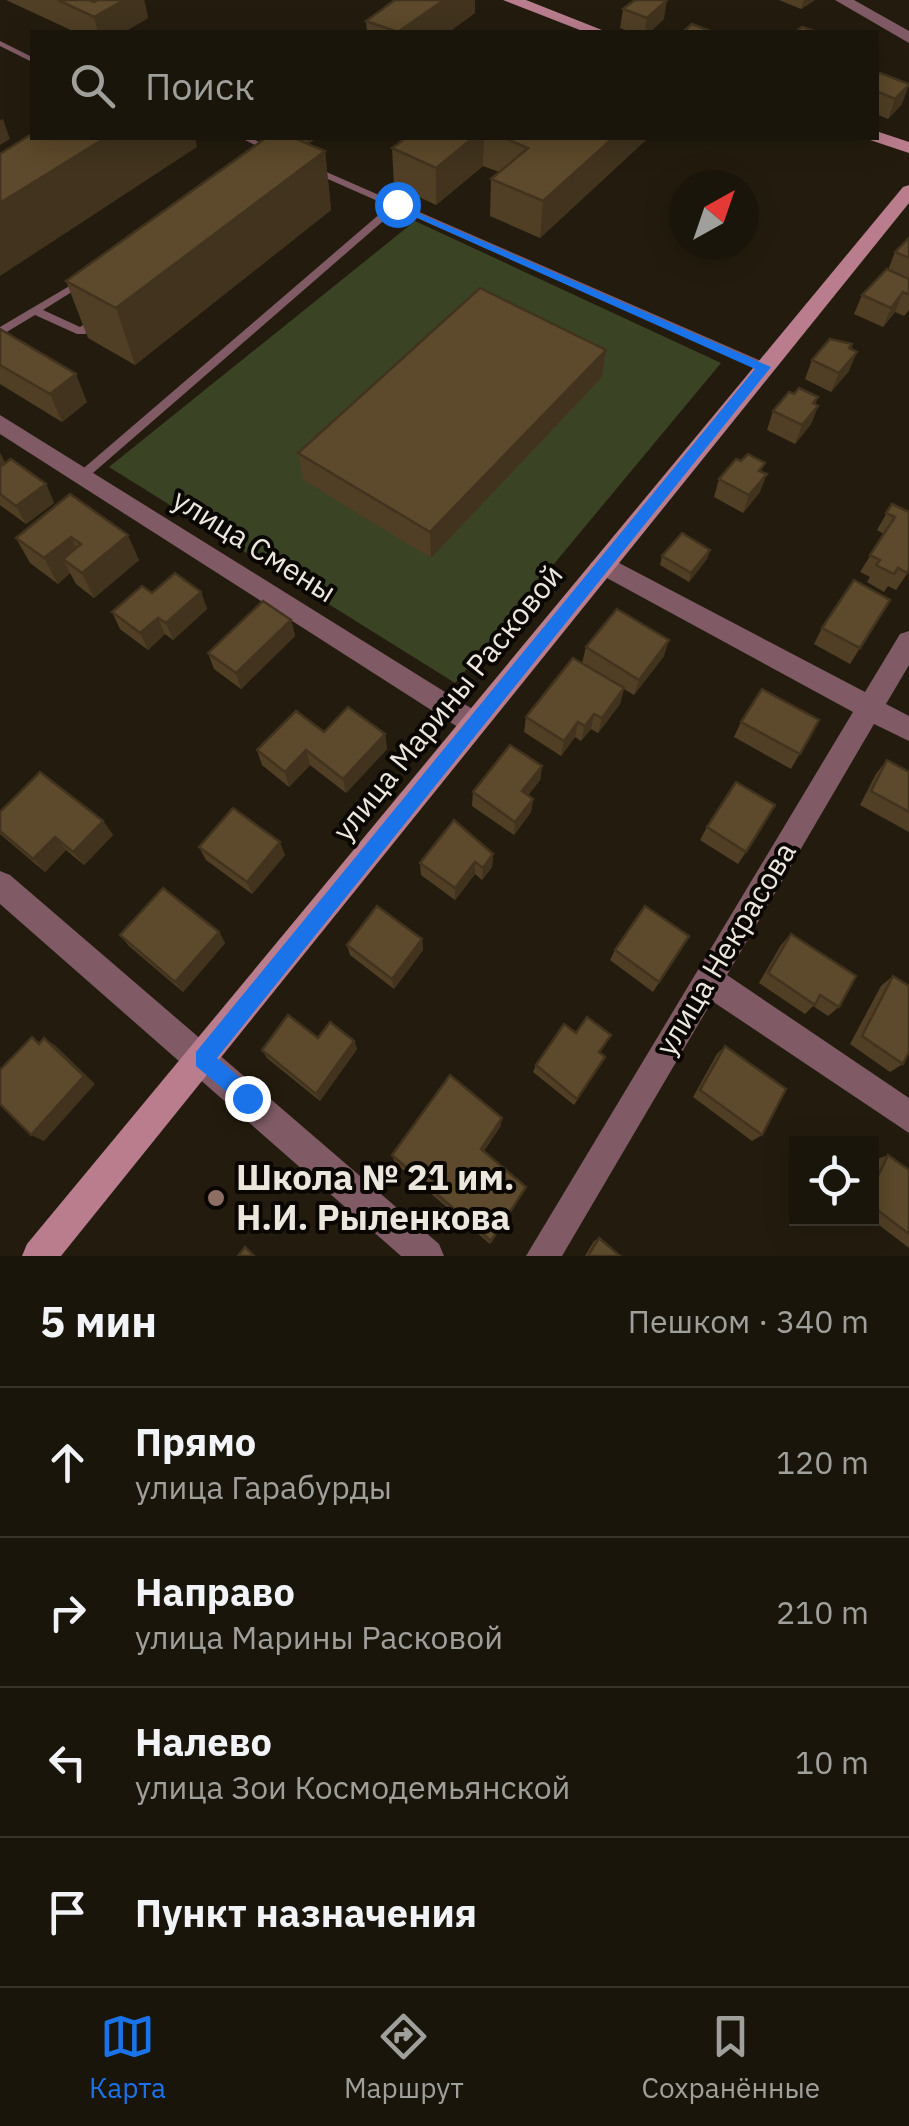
<!DOCTYPE html>
<html lang="ru">
<meta charset="utf-8">
<style>
:root{--surface:#1a150a;--page:#272218;--text:#f1f3f6;--muted:#9f9f9c;--line:#38342b;--accent:#1a73e8}
body{margin:0;font-family:"IBM Plex Sans",sans-serif;background:var(--page);color:var(--text)}
.controls{position:absolute;right:30px;bottom:30px;display:grid;overflow:hidden;border-radius:0px;box-shadow:0 5px 25px #0003}
.controls button{width:90px;height:90px;display:grid;place-items:center;padding:0;border:0;border-bottom:2px solid var(--line);background:var(--surface);color:var(--text);font:50px sans-serif}
.compass{position:absolute;left:669px;top:170px;width:90px;height:90px;border-radius:50%;background:var(--surface);box-shadow:0 5px 25px #0003;rotate:40deg}
.stop{position:absolute;width:30px;height:30px;margin:-22px;border:8px solid #1a73e8;border-radius:50%;background:#fff}
.stop.end{background:#1a73e8;border-color:#fff;box-shadow:0 2px 10px #0008}
.list{margin:0;padding:0;list-style:none}
h2{display:flex;justify-content:space-between;align-items:center;height:130px;margin:0;padding:0 40px;font-size:42px}
h2 small{font-size:32px;font-weight:400;color:var(--muted)}
.list li{display:grid;grid-template-columns:65px 1fr auto;gap:30px;align-items:center;box-sizing:border-box;height:150px;padding:0 40px;border-top:2px solid var(--line)}
.list b{display:block;font-size:38px;white-space:nowrap}
.list p{margin:0;font-size:32px;white-space:nowrap;color:var(--muted)}
.list em{font-size:32px;font-style:normal;color:var(--muted)}
.icon{flex:none;width:55px;height:55px;fill:none;stroke:currentColor;stroke-width:2;stroke-linecap:round;stroke-linejoin:round}
.map{position:relative;flex:none;width:909px;height:1256px;overflow:hidden}
.search{position:absolute;background:var(--surface);box-shadow:0 5px 25px #0003;left:30px;right:30px;top:30px;height:110px;display:flex;align-items:center;gap:25px;box-sizing:border-box;padding:0 35px;border-radius:0px;color:var(--muted);font-size:38px}
.sheet{height:730px;background:var(--surface)}
nav{display:flex;justify-content:space-around;align-items:center;box-sizing:border-box;height:140px;border-top:2px solid var(--line);background:var(--surface);font-size:28px;color:var(--muted)}
nav a{display:grid;justify-items:center;gap:5px}
nav .on{color:var(--accent)}
.map>svg:first-child{display:block}
.green{fill:#3b4325}
.lines{fill:none;stroke-linecap:round;stroke-linejoin:round}
.lane{fill:#805b65;fill-rule:evenodd}
.street{fill:#805b65;fill-rule:evenodd}
.secondary{fill:#b97d8d;fill-rule:evenodd}
.wall{fill:#503f25}
.shaded-wall{fill:#41331e}
.building{fill:#5d492b;stroke:#41331e;stroke-width:2.5}
.route{fill:#1a73e8}
.education-dot{fill:#8d6e63;stroke:#0a0703;stroke-width:4}
.labels{text-anchor:middle;stroke-width:8;stroke-linejoin:round;paint-order:stroke}
.street-label{font-size:30px;fill:#ece7dd;stroke:#0a0703}
.near-poi-label{font-size:35px;font-weight:bold;fill:#ece7dd;stroke:#0a0703;text-anchor:start}
</style>
<div class="map">
<svg width="909" height="1256" viewBox="0 0 909 1256">
<rect width="100%" height="100%" fill="#231c0e"/>
<polygon class="green" points="415,221 721,363 455,683 109,467"/>
<g class="lines">
<g class="lane">
<polygon points="0,41 32,57 32,62 0,46"/>
<polygon points="241,138 251,138 274,149 267,151"/>
<polygon points="315,167 395,202 400,202 401,204 768,364 769,367 768,370 760,370 397,209 86,479 78,479 76,476 78,473 389,206 312,172 312,168"/>
<polygon points="83,278 86,279 86,283 43,310 80,327 94,318 102,318 102,322 85,334 77,334 35,315 0,336 0,327"/>
</g>
<g class="street">
<polygon points="835,0 854,0 909,31 909,43"/>
<polygon points="0,415 482,715 486,723 482,731 473,735 464,731 0,434"/>
<polygon points="602,554 865,692 900,634 909,631 909,665 886,704 909,716 909,741 874,724 727,975 909,1098 909,1133 712,1001 562,1256 526,1256 853,712 594,571 590,564"/>
<polygon points="0,871 10,875 439,1244 444,1256 401,1256 0,904"/>
</g>
<g class="secondary">
<polygon points="503,0 526,0 607,32 585,32"/>
<polygon points="876,131 909,142 909,153 870,140 876,138"/>
<polygon points="909,185 909,203 61,1256 22,1256 27,1244 903,187"/>
</g>
</g>
<g class="wall">
<polygon points="6,0 144,0 148,18 124,32 75,32"/>
<polygon points="779,0 815,0 801,9"/>
<polygon points="623,9 664,19 650,32 631,32 620,28"/>
<polygon points="475,13 449,32 367,32 366,21"/>
<polygon points="876,76 902,104 888,119 876,114"/>
<polygon points="266,138 317,138 308,144 325,151 331,210 135,365 88,338 66,281"/>
<polygon points="406,138 648,138 540,238 490,216 491,179 499,172 483,166 436,205 394,185 392,148"/>
<polygon points="909,238 909,310 904,316 895,312 883,327 854,314 862,295 888,270 895,252"/>
<polygon points="0,329 87,402 62,422 0,384"/>
<polygon points="852,344 849,371 831,392 805,379 812,360"/>
<polygon points="606,350 602,377 431,558 303,480 298,453"/>
<polygon points="818,397 815,404 818,406 811,424 795,444 767,430 773,411"/>
<polygon points="0,453 5,463 46,484 54,503 26,524 0,505"/>
<polygon points="741,461 762,472 760,492 743,513 714,497 719,479"/>
<polygon points="70,494 139,560 94,598 76,584 70,573 58,584 30,563 16,538"/>
<polygon points="892,504 909,571 896,590 888,586 884,592 867,582 870,577 860,572 884,534 877,530"/>
<polygon points="710,550 707,559 689,582 660,565 662,556"/>
<polygon points="201,592 207,609 173,640 165,634 148,650 120,629 112,612"/>
<polygon points="890,600 850,664 814,644 822,628"/>
<polygon points="291,620 295,636 241,689 214,669 208,653"/>
<polygon points="586,647 664,656 634,695 624,689 620,704 598,733 591,729 581,741 575,737 561,756 524,732 526,717 582,663"/>
<polygon points="819,720 791,769 734,737 741,722"/>
<polygon points="324,732 385,734 387,749 346,793 310,765 289,787 262,765 257,750"/>
<polygon points="887,760 909,772 909,832 860,805 876,774"/>
<polygon points="542,766 540,780 528,795 533,799 531,812 514,835 472,806 473,792"/>
<polygon points="0,812 103,821 113,835 84,865 66,850 45,872 0,834"/>
<polygon points="707,827 746,852 738,864 700,840"/>
<polygon points="199,847 285,855 252,894 206,860"/>
<polygon points="493,854 492,867 482,880 475,874 455,900 421,875 420,863"/>
<polygon points="219,932 225,943 183,992 129,946 120,935"/>
<polygon points="791,934 839,1007 828,1016 813,1006 805,1014 759,983 781,945"/>
<polygon points="689,936 653,992 610,960 615,950"/>
<polygon points="422,939 423,950 394,989 350,955 347,945"/>
<polygon points="893,976 903,1064 890,1072 850,1044 881,986"/>
<polygon points="318,1038 354,1041 357,1049 320,1101 267,1058 262,1050"/>
<polygon points="725,1046 762,1135 752,1141 693,1097 717,1054"/>
<polygon points="600,1052 605,1057 574,1105 533,1072 536,1065"/>
<polygon points="502,1118 500,1127 484,1151 523,1193 490,1244 395,1163 392,1155"/>
<polygon points="888,1155 909,1170 909,1248 870,1218 872,1218 872,1166 875,1160"/>
<polygon points="599,1238 620,1256 585,1256 594,1241"/>
</g>
<g class="shaded-wall">
<polygon points="84,0 144,0 148,18 124,32 98,32 94,17"/>
<polygon points="444,0 475,0 475,13 449,32 398,32"/>
<polygon points="667,0 664,19 650,32 645,32 647,18"/>
<polygon points="804,0 815,0 801,9"/>
<polygon points="909,85 902,104 888,119 895,99"/>
<polygon points="3,119 10,139 0,145 0,120"/>
<polygon points="105,138 195,138 197,147 0,276 0,203"/>
<polygon points="307,138 317,138 307,144"/>
<polygon points="473,138 484,138 483,166 436,205 436,168"/>
<polygon points="613,138 648,138 540,238 543,201"/>
<polygon points="325,151 331,210 135,365 116,308"/>
<polygon points="903,292 895,312 883,327 891,308"/>
<polygon points="606,350 602,377 431,558 430,532"/>
<polygon points="857,352 849,371 831,392 839,373"/>
<polygon points="76,374 87,402 62,422 50,394"/>
<polygon points="818,397 812,413 818,406 811,424 795,444 802,425 813,403"/>
<polygon points="0,453 8,469 0,475"/>
<polygon points="767,474 760,492 743,513 749,495"/>
<polygon points="46,484 54,503 26,524 16,506"/>
<polygon points="128,535 139,560 94,598 82,573"/>
<polygon points="71,537 83,562 63,559 70,573 58,584 44,558"/>
<polygon points="710,550 707,559 689,582 691,573"/>
<polygon points="201,592 207,609 173,640 166,623"/>
<polygon points="158,618 165,634 148,650 140,633"/>
<polygon points="291,620 295,636 241,689 236,673"/>
<polygon points="669,640 664,656 634,695 639,680"/>
<polygon points="624,688 620,704 598,733 602,718"/>
<polygon points="594,714 591,729 581,741 585,726"/>
<polygon points="578,722 575,737 561,756 564,741"/>
<polygon points="385,734 387,749 346,793 343,779"/>
<polygon points="306,750 310,765 289,787 285,772"/>
<polygon points="542,766 540,780 521,805 522,791"/>
<polygon points="533,799 531,812 514,835 515,822"/>
<polygon points="103,821 113,835 84,865 73,852"/>
<polygon points="55,837 66,850 45,872 33,859"/>
<polygon points="280,842 285,855 252,894 247,882"/>
<polygon points="493,854 492,867 482,880 483,868"/>
<polygon points="475,862 475,874 455,900 455,888"/>
<polygon points="219,932 225,943 183,992 175,982"/>
<polygon points="422,939 423,950 394,989 392,979"/>
<polygon points="44,1038 56,1046 95,1084 44,1141 31,1135"/>
<polygon points="354,1041 357,1049 320,1101 316,1094"/>
<polygon points="502,1118 500,1127 480,1156 481,1149"/>
</g>
<g class="building">
<polygon points="58,0 89,0 94,2 98,0 124,0 94,17"/>
<polygon points="395,0 444,0 398,32 366,21"/>
<polygon points="635,0 667,0 647,18 623,9"/>
<polygon points="692,24 710,31 708,32 683,32"/>
<polygon points="802,27 817,32 796,32"/>
<polygon points="880,73 909,84 909,85 895,99 876,91 876,76"/>
<polygon points="32,134 32,138 105,138 0,203 0,154"/>
<polygon points="266,138 294,138 325,151 116,308 66,281"/>
<polygon points="406,138 473,138 436,168 392,148"/>
<polygon points="504,138 613,138 543,201 491,179 528,148"/>
<polygon points="909,238 909,258 895,252"/>
<polygon points="887,269 909,279 909,295 903,292 891,308 862,295"/>
<polygon points="480,288 606,350 430,532 298,453"/>
<polygon points="0,329 76,374 50,394 0,365"/>
<polygon points="830,339 852,344 849,348 857,352 839,373 812,360"/>
<polygon points="799,388 818,397 813,403 818,406 802,425 773,411 789,392 794,394"/>
<polygon points="748,454 765,463 759,471 767,474 749,495 719,479 736,459 741,461"/>
<polygon points="11,459 46,484 16,506 0,494 0,467"/>
<polygon points="70,494 128,535 82,573 63,559 81,544 71,537 44,558 16,538"/>
<polygon points="892,504 909,512 909,569 907,573 898,568 894,574 876,565 880,560 870,555 895,517 886,513"/>
<polygon points="682,533 710,550 691,573 662,556"/>
<polygon points="175,573 201,592 166,623 158,618 140,633 112,612 142,586 152,593"/>
<polygon points="854,580 890,600 860,648 822,628"/>
<polygon points="263,601 291,620 236,673 208,653"/>
<polygon points="617,609 669,640 639,680 586,647"/>
<polygon points="573,658 624,688 602,718 594,714 585,726 578,722 564,741 526,717"/>
<polygon points="762,689 819,720 800,754 741,722"/>
<polygon points="348,707 385,734 343,779 306,750 285,772 257,750 296,711 324,732"/>
<polygon points="510,745 542,766 522,791 533,799 515,822 473,792"/>
<polygon points="887,760 909,772 909,812 871,791"/>
<polygon points="40,772 103,821 73,852 55,837 33,859 0,831 0,812"/>
<polygon points="736,782 775,805 746,852 707,827"/>
<polygon points="233,808 280,842 247,882 199,847"/>
<polygon points="454,820 493,854 483,868 475,862 455,888 420,863"/>
<polygon points="163,888 219,932 175,982 120,935"/>
<polygon points="377,906 422,939 392,979 347,945"/>
<polygon points="645,906 689,936 659,982 615,950"/>
<polygon points="791,934 856,976 839,1007 820,995 815,1005 768,973"/>
<polygon points="893,976 909,986 909,1052 903,1064 862,1036"/>
<polygon points="288,1015 318,1038 330,1022 354,1041 316,1094 262,1050"/>
<polygon points="587,1017 611,1035 599,1052 605,1057 577,1099 536,1065 564,1024 576,1033"/>
<polygon points="32,1037 39,1044 44,1038 84,1076 31,1135 0,1104 0,1070"/>
<polygon points="725,1046 786,1089 762,1135 700,1090"/>
<polygon points="450,1075 502,1118 481,1149 526,1187 491,1241 392,1155"/>
<polygon points="888,1155 909,1170 909,1234 872,1206 872,1189"/>
<polygon points="599,1238 620,1256 588,1256"/>
<polygon points="245,1247 254,1256 238,1256"/>
</g>
<polygon class="route" points="393,202 771,367 217,1058 255,1091 255,1106 247,1109 196,1066 196,1052 755,369 393,207"/>
<circle class="education-dot" cx="216" cy="1198" r="10"/>
<g class="labels">
<g class="street-label">
<text transform="translate(254 546) rotate(32)" y="10">улица Смены</text>
<text transform="translate(448 703) rotate(-51)" y="10">улица Марины Расковой</text>
<text transform="translate(726 949) rotate(-59)" y="10">улица Некрасова</text>
</g>
<g class="near-poi-label">
<text x="236" y="1190">Школа № 21 им.<tspan x="236" dy="40">Н.И. Рыленкова</tspan></text>
</g>
</g>
</svg>
<div class="controls">
<button><svg class="icon" aria-label="locate" viewBox="0 0 24 24"><circle cx="12" cy="12" r="6"/><path d="M12 2v4M12 18v4M2 12h4M18 12h4"/></svg></button>
</div>
<svg class="compass" viewBox="-18 -18 36 36"><path d="M0-13l5 13h-10z" fill="#e53935"/><path d="M0 13l5-13h-10z" fill="#9f9f9c"/></svg>
<div class="stop" style="left:397px;top:204px"></div>
<div class="stop end" style="left:247px;top:1098px"></div>
<div class="search"><svg class="icon" aria-label="search" viewBox="0 0 24 24"><circle cx="10" cy="10" r="6"/><path d="M15 15l6 6"/></svg>Поиск</div>
</div>
<section class="sheet">
<h2>5 мин<small>Пешком · 340 m</small></h2>
<ul class="list">
<li><svg class="icon" aria-label="ahead" viewBox="0 0 24 24"><path d="M12 20V5M6 11l6-6 6 6"/></svg><div><b>Прямо</b><p>улица Гарабурды</p></div><em>120 m</em></li>
<li><svg class="icon" aria-label="right" viewBox="0 0 24 24"><path d="M7 20v-9h11M14 6l5 5-5 5"/></svg><div><b>Направо</b><p>улица Марины Расковой</p></div><em>210 m</em></li>
<li><svg class="icon" aria-label="left" viewBox="0 0 24 24"><path d="M17 20v-9H6M10 6l-5 5 5 5"/></svg><div><b>Налево</b><p>улица Зои Космодемьянской</p></div><em>10 m</em></li>
<li><svg class="icon" aria-label="arrive" viewBox="0 0 24 24"><path d="M6 21V4h12l-3 4 3 4H6"/></svg><div><b>Пункт назначения</b></div></li>
</ul>
</section>
<nav>
<a class="on"><svg class="icon" aria-label="map" viewBox="0 0 24 24"><path d="M3 6l6-2 6 2 6-2v14l-6 2-6-2-6 2zM9 4v14M15 6v14"/></svg>Карта</a>
<a><svg class="icon" aria-label="directions" viewBox="0 0 24 24"><path d="M12 3l9 9-9 9-9-9zM9 14v-3h6M13 9l2 2-2 2"/></svg>Маршрут</a>
<a><svg class="icon" aria-label="saved" viewBox="0 0 24 24"><path d="M7 4h10v16l-5-4-5 4z"/></svg>Сохранённые</a>
</nav>
